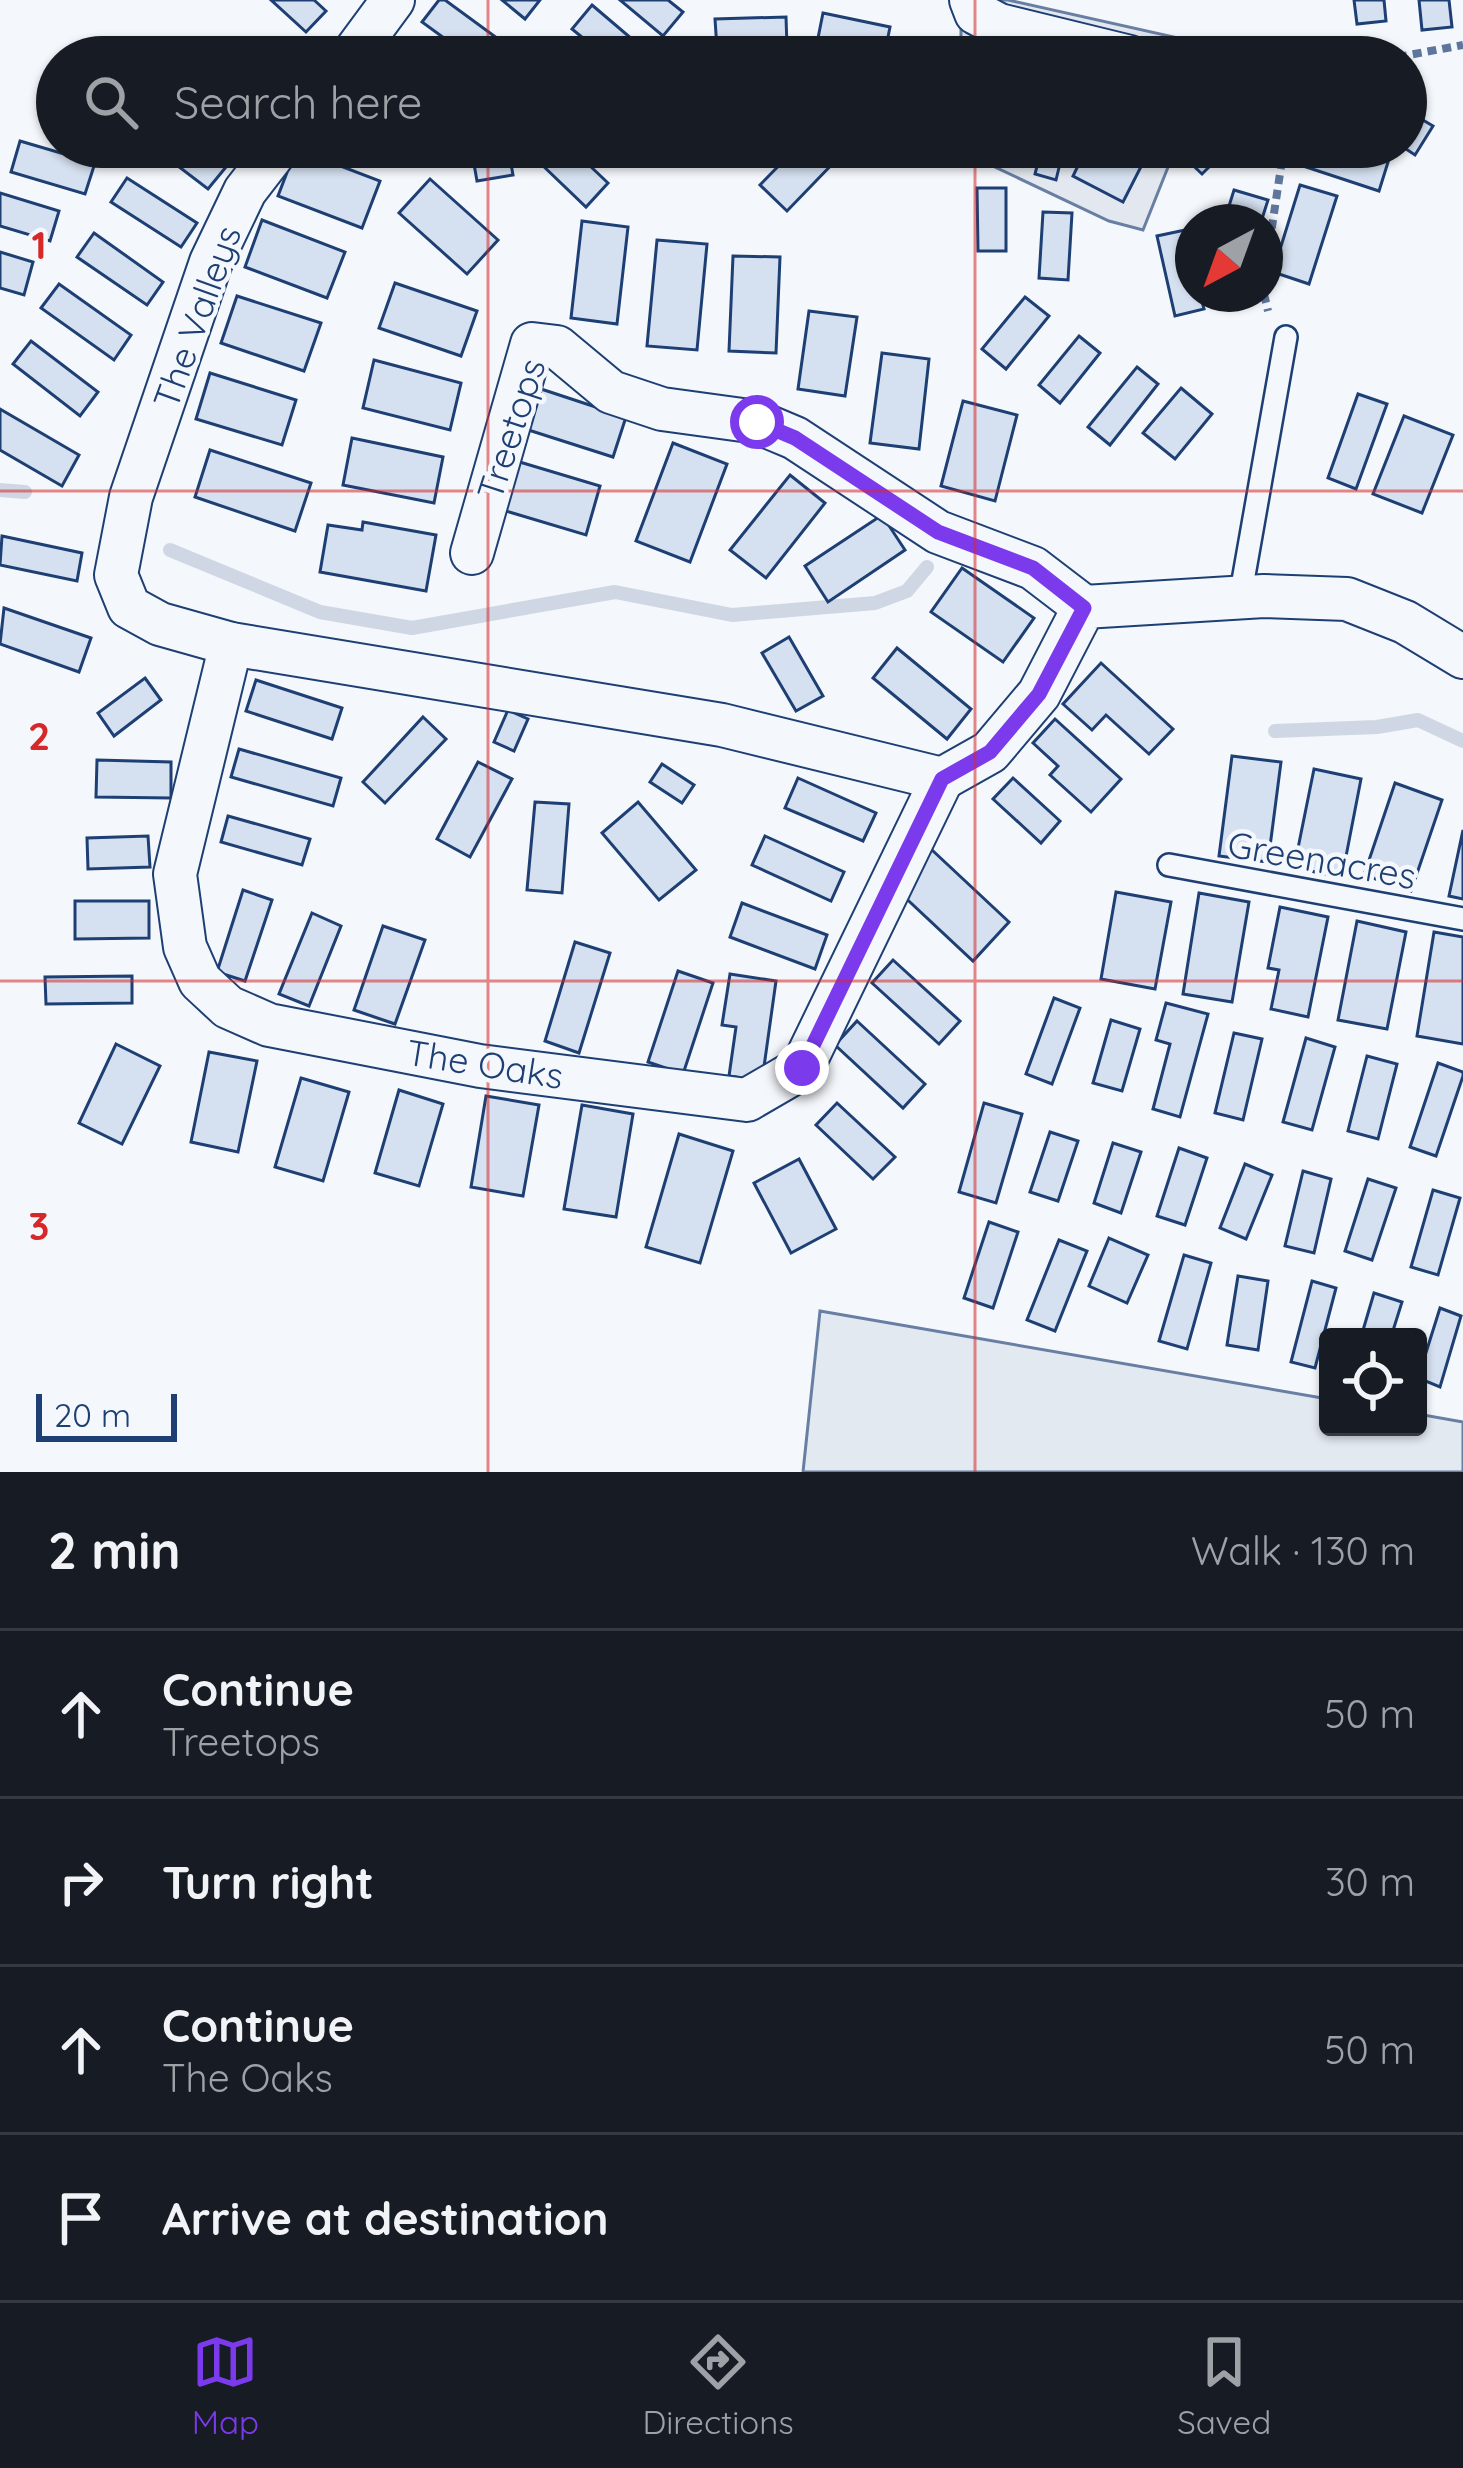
<!DOCTYPE html>
<meta charset="utf-8">
<style>
:root{--surface:#171b24;--page:#242831;--text:#f1f3f6;--muted:#9ea1a6;--line:#363941;--accent:#7c3aed}
body{margin:0;font-family:Quicksand,sans-serif;background:var(--page);color:var(--text)}
.controls{position:absolute;right:36px;bottom:36px;display:grid;overflow:hidden;border-radius:12px;box-shadow:0 3px 9px #0004}
.controls button{width:108px;height:108px;display:grid;place-items:center;padding:0;border:0;border-bottom:3px solid var(--line);background:var(--surface);color:var(--text);font:60px sans-serif}
.compass{position:absolute;left:1175px;top:204px;width:108px;height:108px;border-radius:50%;background:var(--surface);box-shadow:0 3px 9px #0004;rotate:221deg}
.scale{position:absolute;left:36px;bottom:30px;width:141px;box-sizing:border-box;padding-left:12px;border:6px solid #1d3f73;border-top:0;font-size:33px;line-height:42px;white-space:nowrap;color:#1d3f73;-webkit-text-stroke:9px #f4f7fb;paint-order:stroke}
.stop{position:absolute;width:36px;height:36px;margin:-27px;border:9px solid #7c3aed;border-radius:50%;background:#fff}
.stop.end{background:#7c3aed;border-color:#fff;box-shadow:0 3px 12px #0008}
.list{margin:0;padding:0;list-style:none}
h2{display:flex;justify-content:space-between;align-items:center;height:156px;margin:0;padding:0 48px;font-size:51px}
h2 small{font-size:39px;font-weight:400;color:var(--muted)}
.list li{display:grid;grid-template-columns:78px 1fr auto;gap:36px;align-items:center;box-sizing:border-box;height:168px;padding:0 48px;border-top:3px solid var(--line)}
.list b{display:block;font-size:45px;white-space:nowrap}
.list p{margin:0;font-size:39px;white-space:nowrap;color:var(--muted)}
.list em{font-size:39px;font-style:normal;color:var(--muted)}
.icon{flex:none;width:66px;height:66px;fill:none;stroke:currentColor;stroke-width:2;stroke-linecap:round;stroke-linejoin:round}
.map{position:relative;flex:none;width:1463px;height:1472px;overflow:hidden}
.search{position:absolute;background:var(--surface);box-shadow:0 3px 9px #0004;left:36px;right:36px;top:36px;height:132px;display:flex;align-items:center;gap:30px;box-sizing:border-box;padding:0 42px;border-radius:66px;color:var(--muted);font-size:45px}
.sheet{height:828px;background:var(--surface)}
nav{display:flex;justify-content:space-around;align-items:center;box-sizing:border-box;height:168px;border-top:3px solid var(--line);background:var(--surface);font-size:33px;color:var(--muted)}
nav a{display:grid;justify-items:center;gap:6px}
nav .on{color:var(--accent)}
.map>svg:first-child{display:block}
.green{fill:#e3e9f0;stroke:#687fa3;stroke-width:3}
.parking{fill:#e3e8f0;stroke:#687fa3;stroke-width:3}
.lines{fill:none;stroke-linecap:round;stroke-linejoin:round}
.stream{stroke:#cfd7e4;stroke-width:14}
.building{fill:#d5e0f0;stroke:#1d3f73;stroke-width:3}
.service-casing{stroke:#1d3f73;stroke-width:26}
.minor-casing{stroke:#1d3f73;stroke-width:46}
.path{stroke:#5e769c;stroke-width:8;stroke-dasharray:9 6;stroke-linecap:butt}
.service{stroke:#f4f7fb;stroke-width:21}
.minor{stroke:#f4f7fb;stroke-width:42}
.route{stroke:#7c3aed;stroke-width:15}
.grid{fill:none;stroke:#d62828;stroke-width:3;stroke-opacity:0.55}
.labels{text-anchor:middle;stroke-width:9;stroke-linejoin:round;paint-order:stroke}
.street-label{font-size:36px;fill:#1d3f73;stroke:#f4f7fb}
.grid-label{font-size:39px;text-anchor:middle;font-weight:bold;fill:#d62828;stroke:#f4f7fb;stroke-width:9;stroke-linejoin:round;paint-order:stroke}
</style>
<div class="map">
<svg width="1463" height="1472" viewBox="0 0 1463 1472">
<rect width="100%" height="100%" fill="#f4f7fb"/>
<polygon class="green" points="820,1311 1328,1399 1328,1427 1418,1427 1418,1414 1463,1422 1463,1472 803,1472"/>
<g class="parking">
<polygon points="961,0 1008,0 1223,48 1219,57 961,57"/>
<polygon points="961,147 1176,147 1143,230 1109,221 961,151"/>
</g>
<g class="lines">
<g class="stream">
<polyline points="0,490 25,492"/>
<polyline points="170,550 320,612 412,628 615,592 732,615 875,603 907,591 927,567"/>
<polyline points="1275,731 1377,727 1418,720 1463,741"/>
</g>
</g>
<g class="building">
<polygon points="271,0 314,0 326,11 306,32"/>
<polygon points="439,0 445,0 512,49 506,57 470,57 422,22"/>
<polygon points="502,0 540,0 525,19"/>
<polygon points="620,0 668,0 683,12 663,36"/>
<polygon points="1354,0 1384,0 1386,21 1357,24"/>
<polygon points="1419,0 1449,0 1452,27 1422,30"/>
<polygon points="592,5 652,56 651,57 606,57 572,29"/>
<polygon points="823,13 890,27 884,57 817,43"/>
<polygon points="786,17 787,47 717,49 715,19"/>
<polygon points="1406,110 1433,126 1415,155 1403,147 1406,147"/>
<polygon points="20,141 95,163 85,194 11,172"/>
<polygon points="153,147 200,147 226,167 208,189"/>
<polygon points="471,147 508,147 513,175 477,181"/>
<polygon points="553,147 570,147 608,183 586,207 539,162"/>
<polygon points="797,147 833,147 841,155 787,211 760,185"/>
<polygon points="1042,147 1064,147 1056,180 1035,174"/>
<polygon points="1087,147 1151,147 1123,202 1073,176"/>
<polygon points="1186,147 1229,147 1202,174 1180,153"/>
<polygon points="1302,147 1350,147 1389,159 1379,191 1297,164"/>
<polygon points="296,149 380,181 362,228 278,196"/>
<polygon points="127,178 197,223 181,247 111,202"/>
<polygon points="430,179 498,240 467,274 399,213"/>
<polygon points="1300,185 1337,196 1309,284 1273,272"/>
<polygon points="977,188 1006,188 1006,251 978,251"/>
<polygon points="1234,190 1268,200 1261,222 1224,222"/>
<polygon points="0,193 59,211 50,241 0,226"/>
<polygon points="1043,212 1072,213 1068,280 1039,278"/>
<polygon points="262,220 345,252 327,298 245,267"/>
<polygon points="582,221 628,227 617,324 571,318"/>
<polygon points="1185,230 1193,263 1193,294 1200,294 1204,309 1175,316 1157,236"/>
<polygon points="94,233 163,282 147,305 77,257"/>
<polygon points="657,240 707,244 697,350 647,346"/>
<polygon points="0,252 33,262 24,295 0,288"/>
<polygon points="733,256 780,257 776,353 729,351"/>
<polygon points="395,283 477,311 461,356 379,328"/>
<polygon points="59,284 131,335 114,360 41,308"/>
<polygon points="237,296 321,323 304,371 221,343"/>
<polygon points="1025,297 1049,316 1006,369 982,349"/>
<polygon points="809,311 857,317 845,396 798,389"/>
<polygon points="1079,336 1100,353 1060,403 1039,385"/>
<polygon points="31,341 98,392 80,416 13,364"/>
<polygon points="882,353 929,359 919,449 870,443"/>
<polygon points="374,360 461,383 450,430 363,408"/>
<polygon points="1137,367 1158,384 1110,445 1088,427"/>
<polygon points="210,373 296,400 282,445 196,419"/>
<polygon points="532,386 626,417 613,457 519,427"/>
<polygon points="1181,388 1212,414 1175,459 1143,433"/>
<polygon points="1358,394 1387,404 1356,489 1328,478"/>
<polygon points="963,401 1017,415 995,501 941,486"/>
<polygon points="0,409 79,455 62,486 0,450"/>
<polygon points="1404,416 1453,435 1422,513 1373,494"/>
<polygon points="352,438 443,457 434,503 343,485"/>
<polygon points="673,443 727,464 690,562 636,541"/>
<polygon points="210,450 311,483 295,531 195,497"/>
<polygon points="513,460 600,486 586,535 499,509"/>
<polygon points="790,475 825,503 766,578 730,550"/>
<polygon points="882,515 905,550 828,602 805,566"/>
<polygon points="363,522 436,535 426,591 320,572 328,525 362,530"/>
<polygon points="2,536 82,553 77,581 0,565"/>
<polygon points="962,568 1034,618 1003,662 931,612"/>
<polygon points="4,608 91,638 79,672 0,644"/>
<polygon points="789,637 823,696 796,711 762,653"/>
<polygon points="897,648 971,709 947,739 873,678"/>
<polygon points="1101,663 1173,729 1149,754 1106,715 1092,730 1063,704"/>
<polygon points="145,678 161,700 114,736 98,713"/>
<polygon points="256,680 342,708 332,739 246,711"/>
<polygon points="508,710 528,719 514,751 494,742"/>
<polygon points="423,717 446,739 385,803 363,782"/>
<polygon points="1055,719 1121,779 1091,812 1050,775 1058,766 1033,743"/>
<polygon points="239,749 341,778 333,806 231,777"/>
<polygon points="1232,756 1281,762 1268,862 1219,856"/>
<polygon points="97,760 171,762 171,798 96,797"/>
<polygon points="478,762 512,779 470,857 437,839"/>
<polygon points="662,764 694,785 682,803 650,782"/>
<polygon points="1314,769 1361,779 1342,877 1294,868"/>
<polygon points="798,778 876,813 863,841 785,808"/>
<polygon points="1013,778 1060,821 1041,843 993,799"/>
<polygon points="1395,783 1442,800 1411,891 1364,875"/>
<polygon points="535,802 569,804 562,893 527,890"/>
<polygon points="638,802 696,870 659,900 602,833"/>
<polygon points="228,816 310,839 302,865 221,842"/>
<polygon points="1463,830 1463,899 1449,896"/>
<polygon points="148,836 150,867 88,869 87,838"/>
<polygon points="765,836 844,872 831,901 752,865"/>
<polygon points="932,850 1009,922 973,961 896,889"/>
<polygon points="243,890 272,900 245,981 217,972"/>
<polygon points="1116,892 1171,902 1155,989 1101,979"/>
<polygon points="1199,893 1249,902 1232,1002 1183,994"/>
<polygon points="75,901 149,901 149,938 75,939"/>
<polygon points="742,903 827,935 815,969 730,937"/>
<polygon points="1280,907 1328,917 1308,1017 1271,1009 1279,970 1268,968"/>
<polygon points="312,913 341,926 309,1006 279,994"/>
<polygon points="1357,921 1406,932 1387,1029 1338,1020"/>
<polygon points="383,926 425,940 395,1024 354,1010"/>
<polygon points="1434,932 1463,937 1463,1044 1417,1036"/>
<polygon points="575,942 610,953 579,1053 545,1041"/>
<polygon points="893,960 960,1021 939,1044 872,983"/>
<polygon points="678,971 713,983 683,1074 648,1062"/>
<polygon points="730,974 776,981 762,1081 729,1076 736,1027 722,1025"/>
<polygon points="132,976 132,1003 46,1004 45,977"/>
<polygon points="1054,998 1080,1008 1052,1084 1026,1074"/>
<polygon points="1166,1003 1208,1014 1180,1117 1153,1109 1170,1044 1156,1040"/>
<polygon points="1111,1020 1140,1029 1122,1091 1093,1083"/>
<polygon points="857,1021 925,1084 903,1108 835,1045"/>
<polygon points="1234,1033 1262,1039 1243,1120 1215,1113"/>
<polygon points="1306,1038 1335,1047 1312,1130 1283,1122"/>
<polygon points="116,1044 160,1066 122,1144 79,1123"/>
<polygon points="209,1052 257,1061 238,1152 191,1142"/>
<polygon points="1367,1056 1397,1064 1378,1139 1348,1131"/>
<polygon points="1438,1063 1463,1072 1463,1076 1436,1156 1410,1147"/>
<polygon points="301,1078 349,1092 323,1181 275,1167"/>
<polygon points="399,1090 443,1104 419,1186 375,1173"/>
<polygon points="486,1096 539,1105 523,1196 471,1187"/>
<polygon points="837,1103 895,1157 873,1179 816,1125"/>
<polygon points="984,1103 1022,1114 996,1203 959,1192"/>
<polygon points="582,1105 633,1114 616,1217 564,1209"/>
<polygon points="1050,1132 1078,1141 1058,1201 1030,1192"/>
<polygon points="679,1134 733,1151 700,1263 646,1247"/>
<polygon points="1113,1143 1141,1152 1121,1213 1094,1203"/>
<polygon points="1179,1148 1207,1158 1185,1225 1157,1216"/>
<polygon points="799,1159 836,1229 791,1253 754,1183"/>
<polygon points="1245,1164 1272,1175 1246,1239 1220,1228"/>
<polygon points="1303,1171 1331,1179 1314,1253 1285,1246"/>
<polygon points="1368,1179 1396,1188 1372,1260 1345,1251"/>
<polygon points="1433,1190 1460,1198 1438,1275 1411,1267"/>
<polygon points="989,1222 1018,1232 993,1308 964,1298"/>
<polygon points="1109,1238 1148,1255 1127,1303 1089,1286"/>
<polygon points="1059,1240 1087,1251 1055,1331 1027,1320"/>
<polygon points="1184,1255 1211,1263 1187,1349 1159,1341"/>
<polygon points="1238,1276 1268,1281 1258,1350 1227,1345"/>
<polygon points="1312,1281 1336,1288 1315,1368 1291,1362"/>
<polygon points="1374,1293 1402,1302 1391,1337 1361,1337"/>
<polygon points="1440,1308 1461,1316 1440,1387 1418,1378"/>
</g>
<g class="lines">
<defs>
<g id="service">
<polyline points="1240,598 1286,337"/>
<polyline points="1169,865 1463,919"/>
</g>
<g id="minor">
<polyline points="971,0 976,13 999,25 1130,57"/>
<polyline points="351,57 393,0"/>
<polyline points="279,147 245,191 211,262 131,497 116,575 129,607 160,624 231,644 722,725 942,779 990,752 1039,694 1084,607 1264,596 1347,599 1405,622 1463,657"/>
<polyline points="472,553 532,344 557,347 611,392 662,409 757,422 795,438 938,532 1033,568 1084,607"/>
<polyline points="231,644 175,874 185,947 200,981 228,1007 269,1025 480,1066 747,1100 802,1068 942,779"/>
</g>
</defs>
<use href="#service" class="service-casing"/>
<use href="#minor" class="minor-casing"/>
<g class="path">
<polyline points="1398,57 1463,45"/>
<polyline points="1265,273 1284,147"/>
<polyline points="1264,294 1268,311"/>
</g>
<use href="#service" class="service"/>
<use href="#minor" class="minor"/>
</g>
<g class="lines">
<polyline class="route" points="757,422 795,438 938,532 1033,568 1084,608 1039,694 990,752 942,779 802,1068"/>
</g>
<path class="grid" d="M488,0V57M975,0V57M488,147V1472M975,147V1472M0,491H1463M0,981H1463"/>
<g class="labels">
<g class="street-label">
<text transform="translate(197 317) rotate(-70)" y="13">The Valleys</text>
<text transform="translate(511 429) rotate(-72)" y="13">Treetops</text>
<text transform="translate(1322 860) rotate(10)" y="13">Greenacres</text>
<text transform="translate(485 1064) rotate(9)" y="13">The Oaks</text>
</g>
</g>
<g class="grid-label">
<text x="39" y="259">1</text>
<text x="39" y="750">2</text>
<text x="39" y="1240">3</text>
</g>
</svg>
<div class="controls">
<button><svg class="icon" aria-label="locate" viewBox="0 0 24 24"><circle cx="12" cy="12" r="6"/><path d="M12 2v4M12 18v4M2 12h4M18 12h4"/></svg></button>
</div>
<svg class="compass" viewBox="-18 -18 36 36"><path d="M0-13l5 13h-10z" fill="#e53935"/><path d="M0 13l5-13h-10z" fill="#9ea1a6"/></svg>
<div class="scale">20 m</div>
<div class="stop" style="left:757px;top:422px"></div>
<div class="stop end" style="left:802px;top:1068px"></div>
<div class="search"><svg class="icon" aria-label="search" viewBox="0 0 24 24"><circle cx="10" cy="10" r="6"/><path d="M15 15l6 6"/></svg>Search here</div>
</div>
<section class="sheet">
<h2>2 min<small>Walk · 130 m</small></h2>
<ul class="list">
<li><svg class="icon" aria-label="ahead" viewBox="0 0 24 24"><path d="M12 20V5M6 11l6-6 6 6"/></svg><div><b>Continue</b><p>Treetops</p></div><em>50 m</em></li>
<li><svg class="icon" aria-label="right" viewBox="0 0 24 24"><path d="M7 20v-9h11M14 6l5 5-5 5"/></svg><div><b>Turn right</b></div><em>30 m</em></li>
<li><svg class="icon" aria-label="ahead" viewBox="0 0 24 24"><path d="M12 20V5M6 11l6-6 6 6"/></svg><div><b>Continue</b><p>The Oaks</p></div><em>50 m</em></li>
<li><svg class="icon" aria-label="arrive" viewBox="0 0 24 24"><path d="M6 21V4h12l-3 4 3 4H6"/></svg><div><b>Arrive at destination</b></div></li>
</ul>
</section>
<nav>
<a class="on"><svg class="icon" aria-label="map" viewBox="0 0 24 24"><path d="M3 6l6-2 6 2 6-2v14l-6 2-6-2-6 2zM9 4v14M15 6v14"/></svg>Map</a>
<a><svg class="icon" aria-label="directions" viewBox="0 0 24 24"><path d="M12 3l9 9-9 9-9-9zM9 14v-3h6M13 9l2 2-2 2"/></svg>Directions</a>
<a><svg class="icon" aria-label="saved" viewBox="0 0 24 24"><path d="M7 4h10v16l-5-4-5 4z"/></svg>Saved</a>
</nav>
